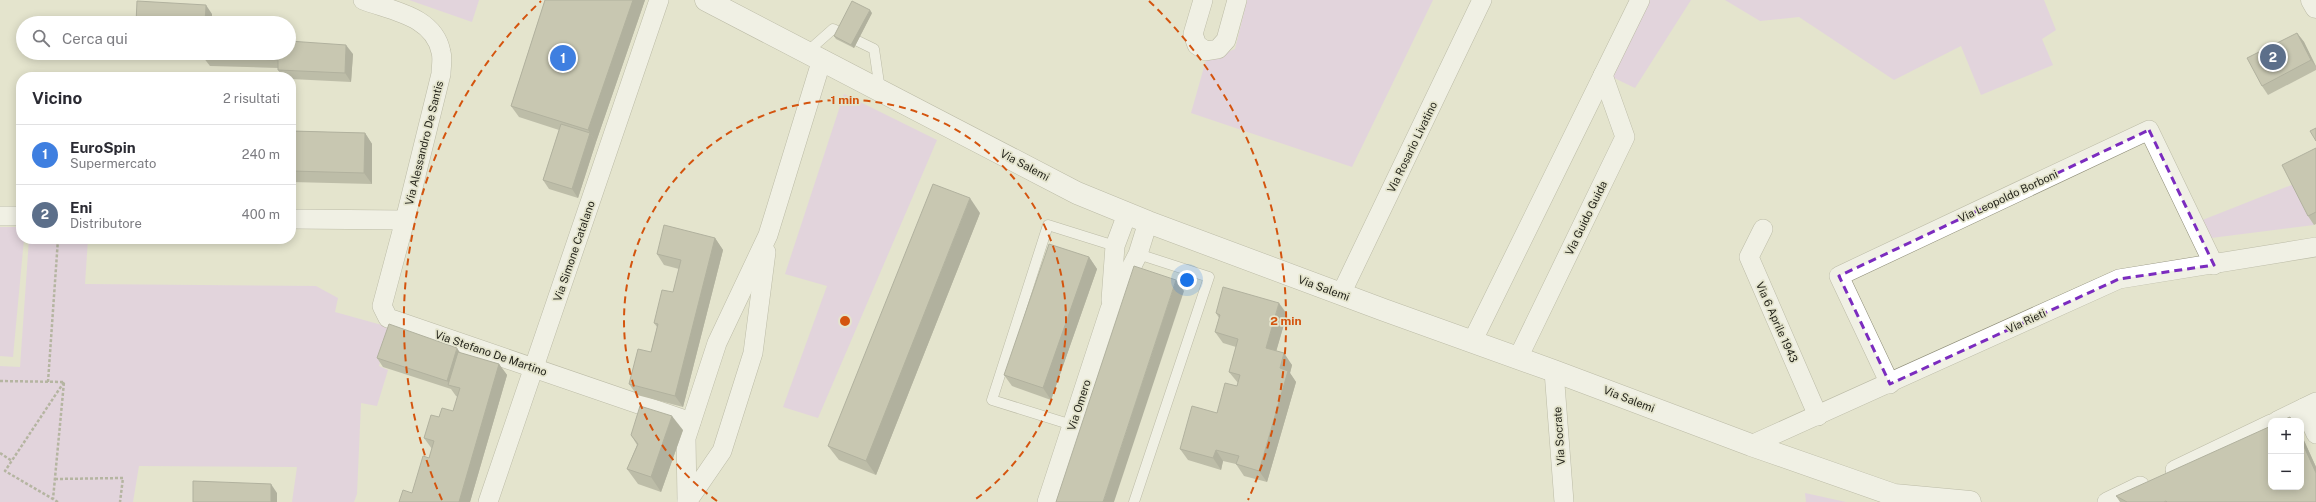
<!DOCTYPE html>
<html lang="it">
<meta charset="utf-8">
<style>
:root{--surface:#fff;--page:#f7f7f7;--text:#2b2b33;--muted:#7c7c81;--line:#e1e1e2;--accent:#7c3aed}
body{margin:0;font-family:"Public Sans",sans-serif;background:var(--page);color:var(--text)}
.controls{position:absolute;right:12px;bottom:12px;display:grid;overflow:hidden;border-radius:8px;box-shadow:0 2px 10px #0003}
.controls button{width:36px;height:36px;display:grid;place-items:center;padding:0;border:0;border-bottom:1px solid var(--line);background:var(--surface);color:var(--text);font:20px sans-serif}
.you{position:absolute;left:1187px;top:280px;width:14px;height:14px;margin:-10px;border:3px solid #fff;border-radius:50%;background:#1a73e8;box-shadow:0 0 0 6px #1a73e833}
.badge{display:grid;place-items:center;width:26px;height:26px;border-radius:50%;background:var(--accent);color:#fff;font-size:13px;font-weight:700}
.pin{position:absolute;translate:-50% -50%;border:2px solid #fff;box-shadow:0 1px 4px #0006}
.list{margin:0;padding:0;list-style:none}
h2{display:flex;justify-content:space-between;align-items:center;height:52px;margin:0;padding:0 16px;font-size:17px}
h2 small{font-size:13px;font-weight:400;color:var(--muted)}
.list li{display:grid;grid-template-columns:26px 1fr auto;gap:12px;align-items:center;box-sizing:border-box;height:60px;padding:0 16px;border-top:1px solid var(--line)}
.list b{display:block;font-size:15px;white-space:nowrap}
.list p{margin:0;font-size:13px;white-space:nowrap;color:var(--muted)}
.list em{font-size:13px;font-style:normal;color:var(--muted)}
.icon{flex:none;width:22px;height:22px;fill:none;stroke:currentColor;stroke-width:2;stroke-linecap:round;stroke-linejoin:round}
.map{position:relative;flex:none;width:2316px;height:502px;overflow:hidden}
.search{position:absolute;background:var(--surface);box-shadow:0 2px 10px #0003;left:16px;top:16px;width:280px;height:44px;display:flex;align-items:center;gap:10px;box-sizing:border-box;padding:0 14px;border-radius:22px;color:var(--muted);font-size:15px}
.panel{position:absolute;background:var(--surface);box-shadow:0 2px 10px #0003;left:16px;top:72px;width:280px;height:172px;border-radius:16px}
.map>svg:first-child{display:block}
.green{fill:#e1c1ed}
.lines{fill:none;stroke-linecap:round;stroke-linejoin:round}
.service-casing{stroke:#8c8b76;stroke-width:11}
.minor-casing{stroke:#8c8b76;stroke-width:20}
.tertiary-casing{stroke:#8c8b76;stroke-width:23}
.secondary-casing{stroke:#8c8b76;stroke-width:23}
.path{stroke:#7c7c6c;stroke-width:2.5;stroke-dasharray:3 2;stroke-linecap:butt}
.service{stroke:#fff;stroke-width:10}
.minor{stroke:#fff;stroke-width:19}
.tertiary{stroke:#fff;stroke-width:22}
.secondary{stroke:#fff;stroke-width:22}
.wall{fill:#8f8e7b}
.shaded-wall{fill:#747464}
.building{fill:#a6a58f;stroke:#747464}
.marked{fill:none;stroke:#7b2cbf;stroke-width:3;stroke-dasharray:8 5;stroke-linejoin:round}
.ring{fill:none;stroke:#d4540e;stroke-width:2;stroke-dasharray:7 5}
.labels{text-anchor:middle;stroke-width:3.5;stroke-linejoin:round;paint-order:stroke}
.street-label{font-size:11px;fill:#24241b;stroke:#e4e4cd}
.centre{fill:#d4540e;stroke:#e4e4cd;stroke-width:2}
.ring-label{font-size:12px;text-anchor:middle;font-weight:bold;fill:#d4540e;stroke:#e4e4cd;stroke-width:3.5;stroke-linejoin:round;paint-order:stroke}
</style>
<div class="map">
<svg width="2316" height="502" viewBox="0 0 2316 502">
<rect width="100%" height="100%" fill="#e4e4cd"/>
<g class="green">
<polygon points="409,0 479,0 472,22"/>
<polygon points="1247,0 1433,0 1352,167 1191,113 1206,60 1235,49"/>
<polygon points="1650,0 1691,0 1635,88 1612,77"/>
<polygon points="1725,0 2044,0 2056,30 2042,39 2053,65 1981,95 1961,46 1894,80 1799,17 1760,21"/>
<polygon points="844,94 937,140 818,418 783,407 827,286 785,274"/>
<polygon points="2294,184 2314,225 2211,238 2200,221"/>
<polygon points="0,227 21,227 21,239 24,239 13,357 0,356"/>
<polygon points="29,239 88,239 85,284 316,286 338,298 335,312 389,327 379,366 388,370 377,406 361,403 357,494 354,502 292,502 297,467 139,466 133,502 0,502 0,366 20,367"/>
<polygon points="1805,493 1846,502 1806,502"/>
</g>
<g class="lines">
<defs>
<g id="service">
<polyline points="807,52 833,29 874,49 880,90"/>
<polyline points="1072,425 992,400 1048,225 1115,246"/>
<polyline points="1134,502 1209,277 1138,254"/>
</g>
<g id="minor">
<polyline points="1203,0 1193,34 1197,45 1206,51 1218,49 1226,40 1237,0"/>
<polyline points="0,216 21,216"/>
<path d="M291,219L405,220L441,74C441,67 443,59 441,52C434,16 392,11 363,0"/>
<polyline points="405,220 382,306 388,318 691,422"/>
<polyline points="1763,229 1749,257 1818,416"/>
<polyline points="1341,294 1482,0"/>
<polyline points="1111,300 1115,246 1127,214"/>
<polyline points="1472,342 1640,0"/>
<polyline points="1518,358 1625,137 1603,75"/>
<polyline points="1554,371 1564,502"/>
<polyline points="1890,384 1839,276 2149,130 2214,265"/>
<polyline points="2304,408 2316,434"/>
<polyline points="2277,421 2316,402"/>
<polyline points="1751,445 2119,279 2316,247"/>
<polyline points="2175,470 2271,424"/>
<polyline points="687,501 686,438 717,343 768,235 822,59"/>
<polyline points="488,502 659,0"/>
<polyline points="687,502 722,451 753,353 766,252"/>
<polyline points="1047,502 1110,309 1138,254 1148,222"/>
<polyline points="2107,502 2140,486"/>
</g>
<polyline id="tertiary" points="706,0 1077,193 1148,222 1384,310 1554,371 1751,445 1894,495 1970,502"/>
<polyline id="secondary" points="2312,0 2316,7"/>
</defs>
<use href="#service" class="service-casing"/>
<use href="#minor" class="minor-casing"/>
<use href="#tertiary" class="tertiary-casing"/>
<use href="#secondary" class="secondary-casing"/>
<g class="path">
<polyline points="0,381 64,382 53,499"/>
<polyline points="48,382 58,239"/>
<polyline points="0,453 12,461"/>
<polyline points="55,479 123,478 120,502"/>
<polyline points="58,502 5,471 64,382"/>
</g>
<use href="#service" class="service"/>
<use href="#minor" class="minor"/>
<use href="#tertiary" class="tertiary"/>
<use href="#secondary" class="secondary"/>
</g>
<g class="wall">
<polygon points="545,0 645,0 596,142 578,198 549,189 543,180 559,130 519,117 511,106"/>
<polygon points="872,13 854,48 836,39 834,36"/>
<polygon points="2297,33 2304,42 2316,66 2316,70 2268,95 2262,86"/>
<polygon points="353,54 351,82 291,79 291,77 283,77 278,70 278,68 210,66 203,57"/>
<polygon points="291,131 365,133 372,144 372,184 291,182"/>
<polygon points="2316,148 2316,224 2314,225 2308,216"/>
<polygon points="980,213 876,475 839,460 828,446"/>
<polygon points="715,238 723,250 683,407 637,395 629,384 651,352 657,327 654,323 673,292 679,269 664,265 657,254"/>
<polygon points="1089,257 1097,269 1051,400 1012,386 1004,375"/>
<polygon points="1216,313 1287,314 1276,351 1292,365 1290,373 1296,382 1267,482 1244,476 1236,464 1223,461 1221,470 1188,460 1180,449 1217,413 1237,386 1238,383 1229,372 1236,347 1223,343 1215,332 1219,318"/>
<polygon points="461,353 499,364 507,375 470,502 399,502 412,493 429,458 432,449 424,438 439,417 453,411 458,397 456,396 451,389 383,367 377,358"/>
<polygon points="683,430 661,492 638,484 627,469 637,445 631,435"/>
<polygon points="2301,434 2316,467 2316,502 2120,502 2116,496 2301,487"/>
</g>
<g class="shaded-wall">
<polygon points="633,0 645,0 596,142 588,130"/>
<polygon points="206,5 212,14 212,23 205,23"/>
<polygon points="870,10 872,13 854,48 851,45"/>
<polygon points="2297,33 2304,42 2316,67 2311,60"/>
<polygon points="346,45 353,54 351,82 345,73"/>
<polygon points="365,133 372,144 372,184 364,173"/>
<polygon points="590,133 596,142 578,198 572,189"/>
<polygon points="970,198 980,213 876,475 866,461"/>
<polygon points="715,238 723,250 683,407 675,396"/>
<polygon points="1089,257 1097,269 1051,400 1043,388"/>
<polygon points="1176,280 1184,291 1114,502 1103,502"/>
<polygon points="1279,303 1287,314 1274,359 1266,348"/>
<polygon points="457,348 463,357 451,386 447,381"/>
<polygon points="1284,353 1292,365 1290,373 1296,382 1267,482 1259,471 1280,368"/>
<polygon points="499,364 507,375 470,502 459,502"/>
<polygon points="672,416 683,430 661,492 651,477"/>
<polygon points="2301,434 2316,467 2316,473 2301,440"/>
<polygon points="1216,450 1223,461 1221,470 1213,458"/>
<polygon points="271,484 277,493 277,502 271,502"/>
</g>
<g class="building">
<polygon points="545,0 633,0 588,130 511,106"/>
<polygon points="137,1 206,5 205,23 136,23"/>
<polygon points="852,1 870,10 851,45 834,36"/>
<polygon points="2297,33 2311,60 2262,86 2247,58"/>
<polygon points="289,41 346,45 345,73 278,70 278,60 203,57 204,53 289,53"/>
<polygon points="561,124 590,133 572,189 543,180"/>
<polygon points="2316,128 2316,141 2310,131"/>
<polygon points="291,131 365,133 364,173 291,171"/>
<polygon points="2316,148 2316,212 2308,216 2282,165"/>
<polygon points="933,184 970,198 866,461 828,446"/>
<polygon points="664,225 715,238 675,396 629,384 638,349 651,352 658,324 654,323 662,290 673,292 681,260 657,254"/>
<polygon points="1049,244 1089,257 1043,388 1004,375"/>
<polygon points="1134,266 1176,280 1103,502 1056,502"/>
<polygon points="1223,287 1279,303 1266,348 1284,353 1280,368 1288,371 1259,471 1236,464 1239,456 1216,450 1213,458 1180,449 1192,406 1217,413 1225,383 1237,386 1240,375 1229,372 1238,339 1215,332 1220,315 1216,313"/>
<polygon points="389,324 457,348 447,381 377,358"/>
<polygon points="458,352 499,364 459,502 399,502 403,490 412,493 423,456 429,458 434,441 424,438 431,415 439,417 442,408 453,411 460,388 448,385"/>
<polygon points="640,406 672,416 651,477 627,469 638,444 631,435"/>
<polygon points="2290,417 2292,421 2281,421"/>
<polygon points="2271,426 2271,487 2301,487 2301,440 2316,473 2316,502 2167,502 2166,501 2164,502 2127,502 2116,496"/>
<polygon points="193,481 271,484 271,502 193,502"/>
</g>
<path d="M0 0H2316V502H0ZM2149,130L2214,265L2119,279L1890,384L1839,276Z" fill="#e4e4cd" fill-opacity=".55" fill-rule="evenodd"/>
<path class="marked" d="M2149,130L2214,265L2119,279L1890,384L1839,276Z"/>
<g class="ring">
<path d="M717 501A221 221 0 1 1 973 501"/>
<path d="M442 500A441 441 0 0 1 541 1M1149 1A441 441 0 0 1 1248 500"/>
</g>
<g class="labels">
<g class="street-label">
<text transform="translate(424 143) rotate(-76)" y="4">Via Alessandro De Santis</text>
<text transform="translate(1412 147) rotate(-64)" y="4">Via Rosario Livatino</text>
<text transform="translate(1025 165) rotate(28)" y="4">Via Salemi</text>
<text transform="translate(2008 196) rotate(-25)" y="4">Via Leopoldo Borboni</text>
<text transform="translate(1586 218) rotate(-64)" y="4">Via Guido Guida</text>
<text transform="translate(574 251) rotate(-71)" y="4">Via Simone Catalano</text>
<text transform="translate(1324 288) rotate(20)" y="4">Via Salemi</text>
<text transform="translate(2026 321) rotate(-25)" y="4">Via Rieti</text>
<text transform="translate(1777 322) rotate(66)" y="4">Via 6 Aprile 1943</text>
<text transform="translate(491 353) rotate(19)" y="4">Via Stefano De Martino</text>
<text transform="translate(1629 399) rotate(21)" y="4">Via Salemi</text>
<text transform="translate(1079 405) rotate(-72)" y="4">Via Omero</text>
<text transform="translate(1559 436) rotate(-94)" y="4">Via Socrate</text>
</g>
</g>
<circle cx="845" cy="321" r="6" class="centre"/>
<g class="ring-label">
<text x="845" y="104">1 min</text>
<text x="1286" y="325">2 min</text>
</g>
</svg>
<div class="controls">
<button>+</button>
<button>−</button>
</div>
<div class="you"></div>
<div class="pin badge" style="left:563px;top:58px;background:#3f7fe0">1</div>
<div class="pin badge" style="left:2273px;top:57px;background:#5c6f8a">2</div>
<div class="search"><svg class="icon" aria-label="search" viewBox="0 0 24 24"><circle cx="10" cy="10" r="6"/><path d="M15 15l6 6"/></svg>Cerca qui</div>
<section class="panel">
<h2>Vicino<small>2 risultati</small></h2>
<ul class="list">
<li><span class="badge" style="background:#3f7fe0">1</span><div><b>EuroSpin</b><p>Supermercato</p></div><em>240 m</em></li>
<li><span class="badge" style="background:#5c6f8a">2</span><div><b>Eni</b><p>Distributore</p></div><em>400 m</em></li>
</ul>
</section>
</div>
